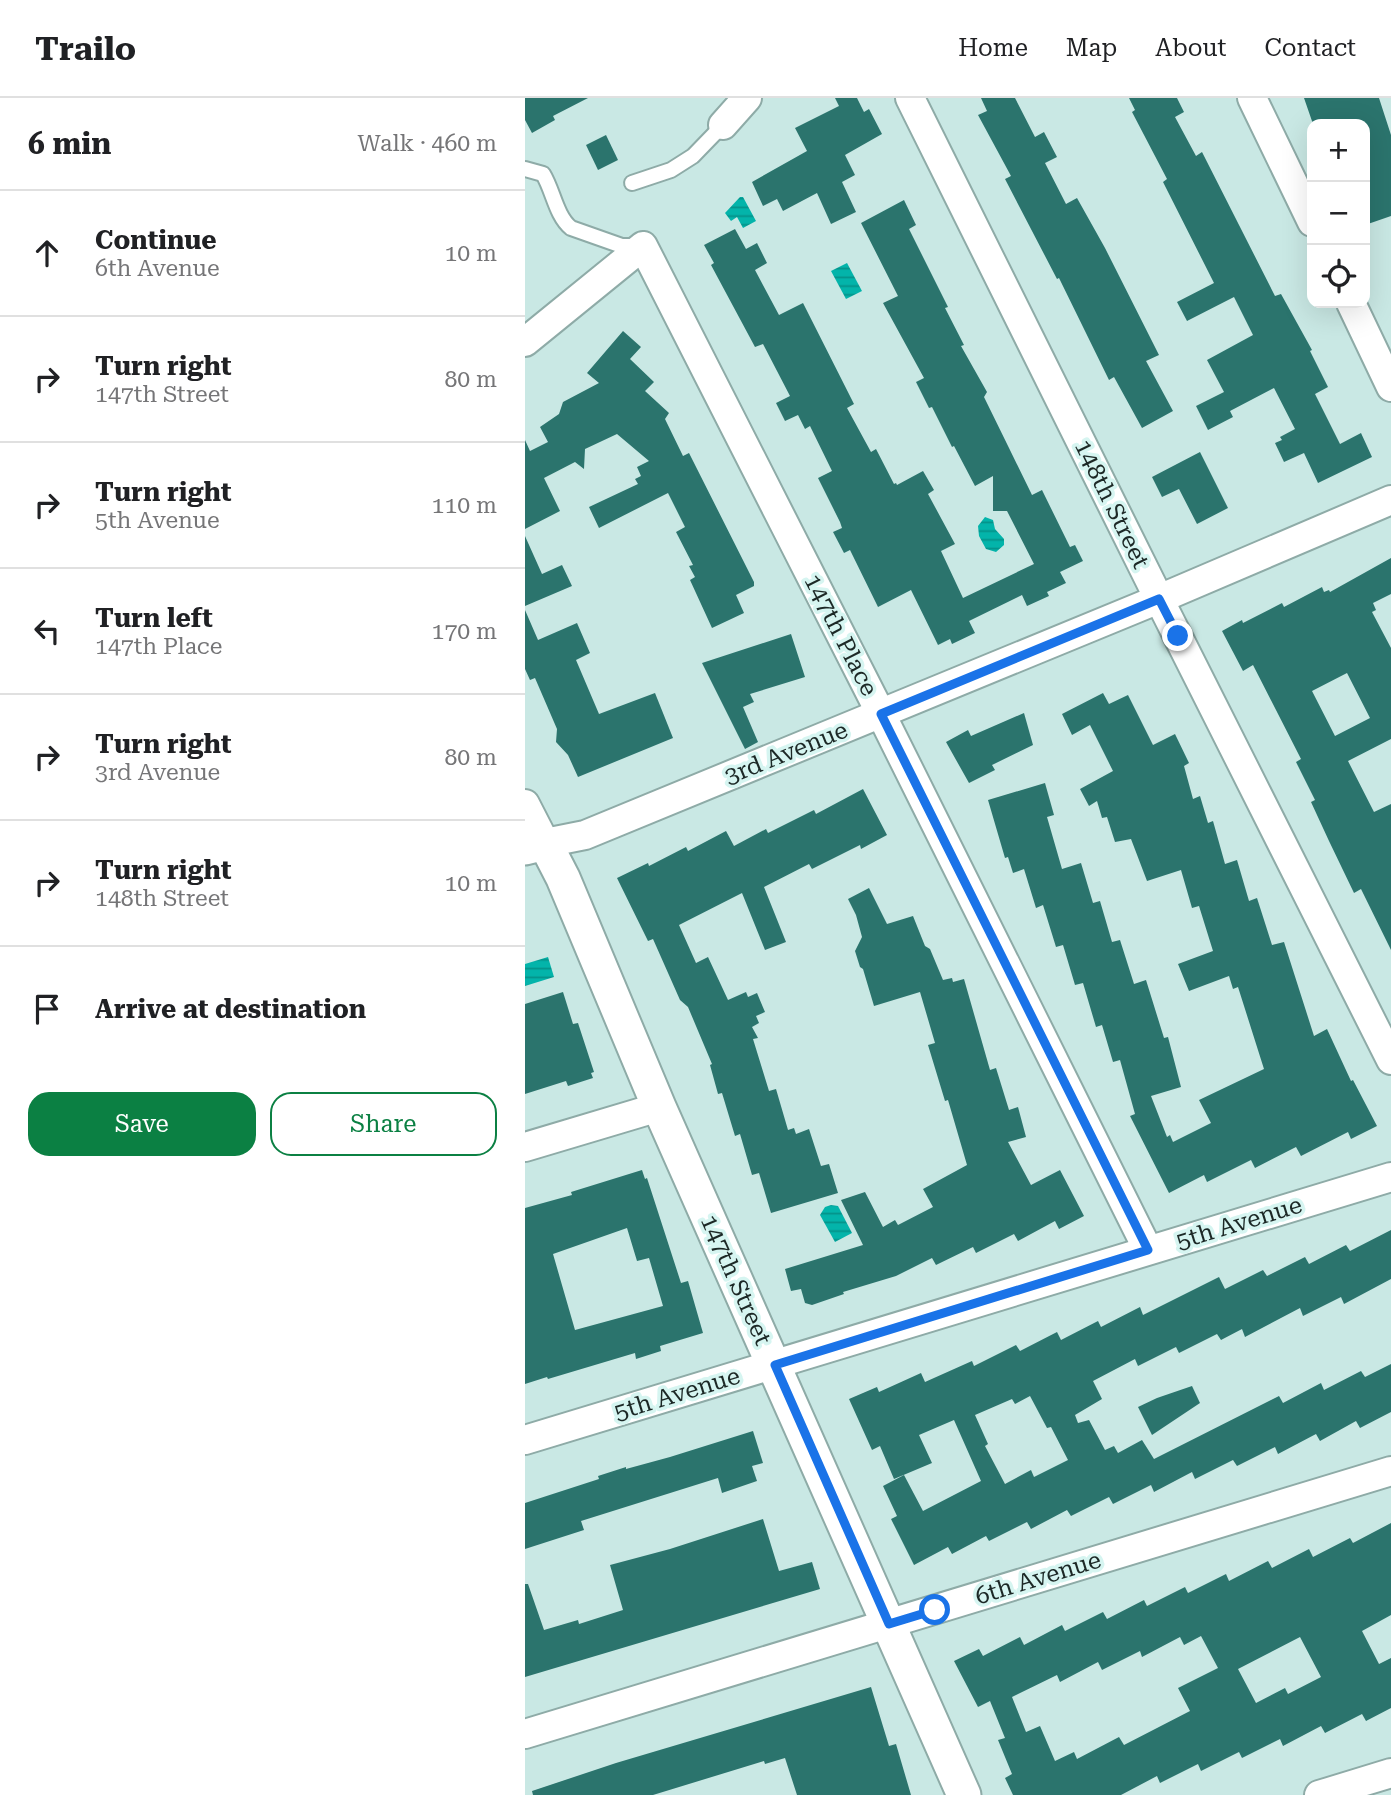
<!DOCTYPE html>
<meta charset="utf-8">
<style>
:root{--surface:#fff;--page:#f2f2f2;--text:#202124;--muted:#757577;--line:#e0e0e0;--accent:#0b8043}
body{margin:0;font-family:"Roboto Serif",serif;background:var(--page);color:var(--text)}
.controls{position:absolute;right:21px;top:21px;display:grid;overflow:hidden;border-radius:14px;box-shadow:0 7px 28px #0002}
.controls button{width:63px;height:63px;display:grid;place-items:center;padding:0;border:0;border-bottom:2px solid var(--line);background:var(--surface);color:var(--text);font:35px sans-serif}
.stop{position:absolute;width:21px;height:21px;margin:-16px;border:5px solid #1a73e8;border-radius:50%;background:#fff}
.stop.end{background:#1a73e8;border-color:#fff;box-shadow:0 2px 7px #0008}
.list{margin:0;padding:0;list-style:none}
h2{display:flex;justify-content:space-between;align-items:center;height:91px;margin:0;padding:0 28px;font-size:30px}
h2 small{font-size:23px;font-weight:400;color:var(--muted)}
.list li{display:grid;grid-template-columns:46px 1fr auto;gap:21px;align-items:center;box-sizing:border-box;height:126px;padding:0 28px;border-top:2px solid var(--line)}
.list b{display:block;font-size:26px;white-space:nowrap}
.list p{margin:0;font-size:23px;white-space:nowrap;color:var(--muted)}
.list em{font-size:23px;font-style:normal;color:var(--muted)}
.actions{display:flex;gap:14px;padding:21px 28px}
.actions a{flex:1;padding:16px 0;border:2px solid var(--accent);border-radius:21px;text-align:center;font-size:24px;color:var(--accent)}
.actions .main{background:var(--accent);color:#fff}
.icon{flex:none;width:38px;height:38px;fill:none;stroke:currentColor;stroke-width:2;stroke-linecap:round;stroke-linejoin:round}
.map{position:relative;flex:none;width:866px;height:1697px;overflow:hidden}
header{display:flex;align-items:center;gap:42px;box-sizing:border-box;height:98px;padding:0 35px;background:var(--surface);border-bottom:2px solid var(--line)}
header strong{font-size:33px}
nav{display:flex;gap:38px;margin-inline-start:auto;font-size:24px}
main{display:flex}
aside{flex:1;background:var(--surface)}
.map>svg:first-child{display:block}
.water{fill:url(#water-rules)}
.building{fill:#2b746d;fill-rule:evenodd}
.lines{fill:none;stroke-linecap:round;stroke-linejoin:round}
.service-casing{stroke:#8eaba7;stroke-width:18}
.minor-casing{stroke:#8eaba7;stroke-width:32}
.tertiary-casing{stroke:#8eaba7;stroke-width:37}
.service{stroke:#fff;stroke-width:14}
.minor{stroke:#fff;stroke-width:28}
.tertiary{stroke:#fff;stroke-width:33}
.route{stroke:#1a73e8;stroke-width:9}
.labels{text-anchor:middle;stroke-width:7;stroke-linejoin:round;paint-order:stroke}
.street-label{font-size:24px;fill:#1c2826;stroke:#d6f5f1}
</style>
<header>
<strong>Trailo</strong>
<nav><a>Home</a><a>Map</a><a>About</a><a>Contact</a></nav>
</header>
<main>
<aside>
<h2>6 min<small>Walk · 460 m</small></h2>
<ul class="list">
<li><svg class="icon" aria-label="ahead" viewBox="0 0 24 24"><path d="M12 20V5M6 11l6-6 6 6"/></svg><div><b>Continue</b><p>6th Avenue</p></div><em>10 m</em></li>
<li><svg class="icon" aria-label="right" viewBox="0 0 24 24"><path d="M7 20v-9h11M14 6l5 5-5 5"/></svg><div><b>Turn right</b><p>147th Street</p></div><em>80 m</em></li>
<li><svg class="icon" aria-label="right" viewBox="0 0 24 24"><path d="M7 20v-9h11M14 6l5 5-5 5"/></svg><div><b>Turn right</b><p>5th Avenue</p></div><em>110 m</em></li>
<li><svg class="icon" aria-label="left" viewBox="0 0 24 24"><path d="M17 20v-9H6M10 6l-5 5 5 5"/></svg><div><b>Turn left</b><p>147th Place</p></div><em>170 m</em></li>
<li><svg class="icon" aria-label="right" viewBox="0 0 24 24"><path d="M7 20v-9h11M14 6l5 5-5 5"/></svg><div><b>Turn right</b><p>3rd Avenue</p></div><em>80 m</em></li>
<li><svg class="icon" aria-label="right" viewBox="0 0 24 24"><path d="M7 20v-9h11M14 6l5 5-5 5"/></svg><div><b>Turn right</b><p>148th Street</p></div><em>10 m</em></li>
<li><svg class="icon" aria-label="arrive" viewBox="0 0 24 24"><path d="M6 21V4h12l-3 4 3 4H6"/></svg><div><b>Arrive at destination</b></div></li>
</ul>
<div class="actions"><a class="main">Save</a><a>Share</a></div>
</aside>
<div class="map">
<svg width="866" height="1697" viewBox="0 0 866 1697">
<defs>
<pattern id="water-rules" width="6" height="5" patternUnits="userSpaceOnUse" patternTransform="scale(1.75)"><rect width="6" height="5" fill="#03b4aa"/><path d="M0 2.5h6" fill="none" stroke="#04928a"/></pattern>
</defs>
<rect width="100%" height="100%" fill="#c9e8e4"/>
<g class="water">
<polygon points="215,99 218,99 231,123 218,130 212,119 206,123 200,115"/>
<polygon points="322,165 337,193 321,201 306,173"/>
<polygon points="460,419 468,422 470,431 479,441 479,447 471,454 461,451 454,438 453,428"/>
<polygon points="23,859 29,879 0,888 0,866"/>
<polygon points="306,1107 313,1108 327,1135 310,1144 295,1117 300,1109"/>
</g>
<g class="building">
<polygon points="0,0 63,0 28,18 30,22 7,35 0,22"/>
<polygon points="310,0 332,0 339,14 344,11 357,36 320,57 330,77 317,84 331,114 306,126 292,95 258,113 252,101 238,108 227,84 282,53 270,30 314,8"/>
<polygon points="456,0 490,0 510,39 519,34 532,59 520,65 541,106 552,100 580,150 634,257 621,263 648,313 617,330 589,279 584,282 534,180 532,181 480,81 486,78 453,17 462,13"/>
<polygon points="604,0 652,0 659,14 650,19 671,58 677,54 750,198 756,196 787,252 785,253 803,289 790,296 815,346 836,335 847,359 793,385 779,355 759,364 750,345 757,342 755,339 770,331 749,290 705,313 708,319 683,332 671,308 699,294 682,262 728,237 709,199 662,223 652,204 689,185 638,84 642,81 607,14 610,12"/>
<polygon points="779,0 854,0 866,37 866,118 840,127 840,26 788,26"/>
<polygon points="81,37 93,62 73,72 61,47"/>
<polygon points="379,102 391,127 384,131 423,209 420,210 439,247 436,248 462,294 459,299 484,350 507,397 517,392 545,449 550,447 558,463 535,474 541,485 522,494 524,498 502,508 497,497 444,523 450,535 427,546 425,541 413,547 386,492 353,509 325,452 319,455 308,434 317,430 315,424 293,380 307,373 285,328 280,331 273,317 260,323 251,305 265,298 238,246 230,249 186,167 189,165 179,147 210,131 221,151 232,145 242,165 230,172 254,217 278,205 329,306 322,310 346,354 351,351 369,386 371,385 372,387 398,373 409,392 403,396 430,446 416,453 438,500 509,466 482,413 468,413 468,378 450,388 429,348 427,349 407,309 404,310 391,284 399,280 358,205 373,198 336,125"/>
<polygon points="98,233 116,249 105,261 129,284 120,293 144,315 140,321 158,358 164,355 229,484 229,488 211,497 219,515 187,530 165,482 170,479 164,468 168,467 151,434 160,429 143,395 74,430 64,409 113,386 110,381 116,378 112,369 124,363 92,336 60,351 59,371 50,364 19,380 35,413 0,431 0,342 5,353 23,344 15,329 34,316 38,304 74,285 62,275"/>
<polygon points="675,354 703,410 672,426 654,391 637,399 627,379"/>
<polygon points="0,438 17,476 37,467 47,488 0,508"/>
<path d="M866,460V496L848,505L851,512L847,514L866,550V641L823,663L849,714L866,706V852L836,791L829,795L804,743L786,704L790,702L771,664L776,661L728,567L718,573L697,533L717,522L718,525L757,505L759,509L797,489L799,494L804,492L805,494ZM822,575L845,620L810,638L787,593Z"/>
<polygon points="0,512 13,542 52,525 65,555 51,562 74,616 130,595 148,640 53,679 43,657 31,644 32,631 10,580 5,582 0,571"/>
<polygon points="266,536 280,579 225,596 229,604 218,609 233,644 220,651 177,565"/>
<polygon points="578,595 584,606 603,597 628,647 650,636 664,665 659,668 668,701 675,698 683,725 688,723 700,766 712,762 724,803 732,800 747,847 759,844 789,938 802,931 826,983 828,982 852,1028 826,1041 823,1034 776,1058 771,1049 730,1070 726,1062 682,1084 679,1077 644,1095 605,1018 610,1016 595,962 588,964 577,927 571,929 558,885 550,887 538,847 531,849 518,807 511,810 499,771 488,775 483,759 480,760 463,702 520,685 529,717 522,719 537,771 556,765 568,805 575,803 587,844 595,842 609,886 621,882 639,940 643,939 656,989 626,998 642,1039 645,1037 648,1044 686,1025 674,1002 739,971 713,889 708,891 704,878 664,893 653,866 688,853 674,808 667,810 656,772 622,783 606,741 590,744 582,719 577,720 572,703 564,708 555,691 588,673 565,627 547,637 537,616"/>
<polygon points="499,615 508,647 467,667 470,672 444,685 421,644 443,632 446,638"/>
<polygon points="338,691 362,737 336,751 335,747 287,771 284,766 239,789 261,844 240,852 217,795 154,827 171,865 183,859 203,902 221,894 223,899 232,895 240,914 231,918 234,925 227,929 233,940 228,941 244,993 251,991 263,1032 269,1030 271,1036 284,1031 296,1068 304,1066 313,1095 246,1115 234,1075 227,1077 215,1036 210,1038 197,995 193,996 185,967 187,966 163,909 155,902 128,841 123,843 92,780 123,765 124,768 161,749 163,753 201,733 209,748 241,731 243,735 289,712 291,716"/>
<polygon points="344,790 362,826 388,818 400,848 405,851 418,882 427,880 428,884 439,881 465,972 471,970 484,1012 493,1009 501,1039 483,1044 506,1087 535,1072 559,1118 534,1131 530,1123 493,1143 489,1136 451,1155 448,1149 411,1167 407,1160 371,1178 318,1194 319,1196 287,1207 280,1205 276,1191 266,1193 260,1171 338,1147 316,1102 340,1094 358,1129 370,1122 373,1127 408,1109 398,1091 442,1067 423,1002 420,1003 403,947 410,945 395,894 349,908 338,871 335,869 330,853 337,839 331,817 323,801"/>
<polygon points="38,894 48,926 53,925 69,974 66,975 68,980 43,988 41,983 0,996 0,906"/>
<path d="M117,1072L120,1081L122,1080L156,1185L163,1183L178,1235L135,1248L136,1253L111,1261L110,1255L23,1281L22,1279L0,1286V1110L47,1097L46,1094ZM102,1130L112,1163L124,1160L138,1208L50,1232L28,1156Z"/>
<path d="M866,1132V1181L819,1206L816,1199L778,1218L775,1210L720,1239L717,1231L696,1242L692,1236L654,1255L651,1249L613,1268L610,1261L568,1283L577,1301L550,1317L553,1325L564,1322L580,1352L589,1348L593,1355L617,1342L629,1361L754,1298L758,1305L796,1285L799,1292L836,1273L840,1279L866,1266V1314L835,1330L831,1323L795,1343L791,1336L753,1356L750,1349L712,1368L708,1362L670,1381L667,1374L629,1394L626,1387L588,1406L584,1399L546,1418L542,1412L506,1431L502,1424L464,1443L461,1438L427,1456L423,1449L389,1467L366,1421L372,1418L358,1388L379,1377L398,1413L456,1383L429,1322L394,1337L407,1365L369,1381L355,1348L347,1352L324,1301L352,1289L354,1294L396,1275L400,1284L447,1263L449,1268L491,1247L495,1253L532,1234L536,1242L573,1223L576,1229L615,1209L618,1217L694,1179L700,1191L738,1172L742,1178L780,1159L784,1166L821,1147L825,1153ZM505,1298L522,1330L526,1329L543,1362L509,1379L506,1372L480,1386L460,1348L463,1346L450,1317L487,1301L490,1306Z"/>
<polygon points="667,1288 675,1305 627,1337 613,1309 632,1300"/>
<polygon points="228,1333 238,1365 227,1368 232,1383 197,1395 193,1380 56,1423 59,1432 0,1451 0,1405 74,1381 73,1378 101,1369 101,1371 145,1359"/>
<polygon points="238,1421 254,1473 287,1464 295,1491 0,1579 0,1486 3,1486 19,1532 53,1522 54,1526 98,1512 85,1467 145,1451"/>
<path d="M866,1425V1517L837,1533L854,1566L866,1560V1610L841,1623L837,1616L800,1635L796,1628L758,1648L755,1641L717,1660L714,1654L676,1673L673,1666L635,1685L632,1678L596,1697H488L480,1680L487,1676L473,1642L480,1640L465,1603L453,1609L429,1563L454,1551L458,1558L495,1539L499,1547L537,1527L540,1533L578,1514L582,1521L619,1502L622,1508L660,1489L663,1495L701,1476L704,1483L743,1463L747,1470L784,1451L788,1459L825,1440L828,1445ZM676,1538L693,1570L653,1590L665,1613L599,1647L594,1639L552,1661L549,1654L530,1663L515,1628L501,1634L487,1599L532,1577L535,1584L573,1564L577,1572L615,1553L617,1559L655,1539L659,1547ZM775,1539L796,1579L763,1596L760,1590L731,1605L713,1571Z"/>
<polygon points="346,1589 364,1648 371,1646 386,1697 272,1697 260,1660 240,1666 239,1663 128,1697 8,1697 7,1693 91,1665"/>
</g>
<g class="lines">
<defs>
<g id="service">
<path d="M0,71L18,76C28,92 31,118 46,130L97,148H113"/>
<polyline points="107,85 146,72 168,58 198,27"/>
</g>
<g id="minor">
<polyline points="385,0 634,501 866,962"/>
<polyline points="727,0 787,124"/>
<polyline points="198,27 222,0"/>
<polyline points="826,205 866,289"/>
<polyline points="0,244 118,148 356,616 623,1152"/>
<polyline points="0,706 20,745 60,737 634,501 866,402"/>
<polyline points="0,1049 134,1009"/>
<polyline points="0,1342 866,1079"/>
<polyline points="0,1636 866,1373"/>
<polyline points="794,1697 866,1675"/>
</g>
<polyline id="tertiary" points="0,750 20,745 38,780 134,1009 439,1697"/>
</defs>
<use href="#service" class="service-casing"/>
<use href="#minor" class="minor-casing"/>
<use href="#tertiary" class="tertiary-casing"/>
<use href="#service" class="service"/>
<use href="#minor" class="minor"/>
<use href="#tertiary" class="tertiary"/>
</g>
<g class="lines">
<polyline class="route" points="410,1512 364,1526 250,1267 623,1152 356,616 634,501 653,538"/>
</g>
<g class="labels">
<g class="street-label">
<text transform="translate(587 406) rotate(64)" y="8">148th Street</text>
<text transform="translate(316 537) rotate(63)" y="8">147th Place</text>
<text transform="translate(261 655) rotate(-22)" y="8">3rd Avenue</text>
<text transform="translate(714 1125) rotate(-17)" y="8">5th Avenue</text>
<text transform="translate(211 1182) rotate(66)" y="8">147th Street</text>
<text transform="translate(152 1296) rotate(-17)" y="8">5th Avenue</text>
<text transform="translate(513 1480) rotate(-17)" y="8">6th Avenue</text>
</g>
</g>
</svg>
<div class="controls">
<button>+</button>
<button>−</button>
<button><svg class="icon" aria-label="locate" viewBox="0 0 24 24"><circle cx="12" cy="12" r="6"/><path d="M12 2v4M12 18v4M2 12h4M18 12h4"/></svg></button>
</div>
<div class="stop" style="left:410px;top:1512px"></div>
<div class="stop end" style="left:653px;top:538px"></div>
</div>
</main>
